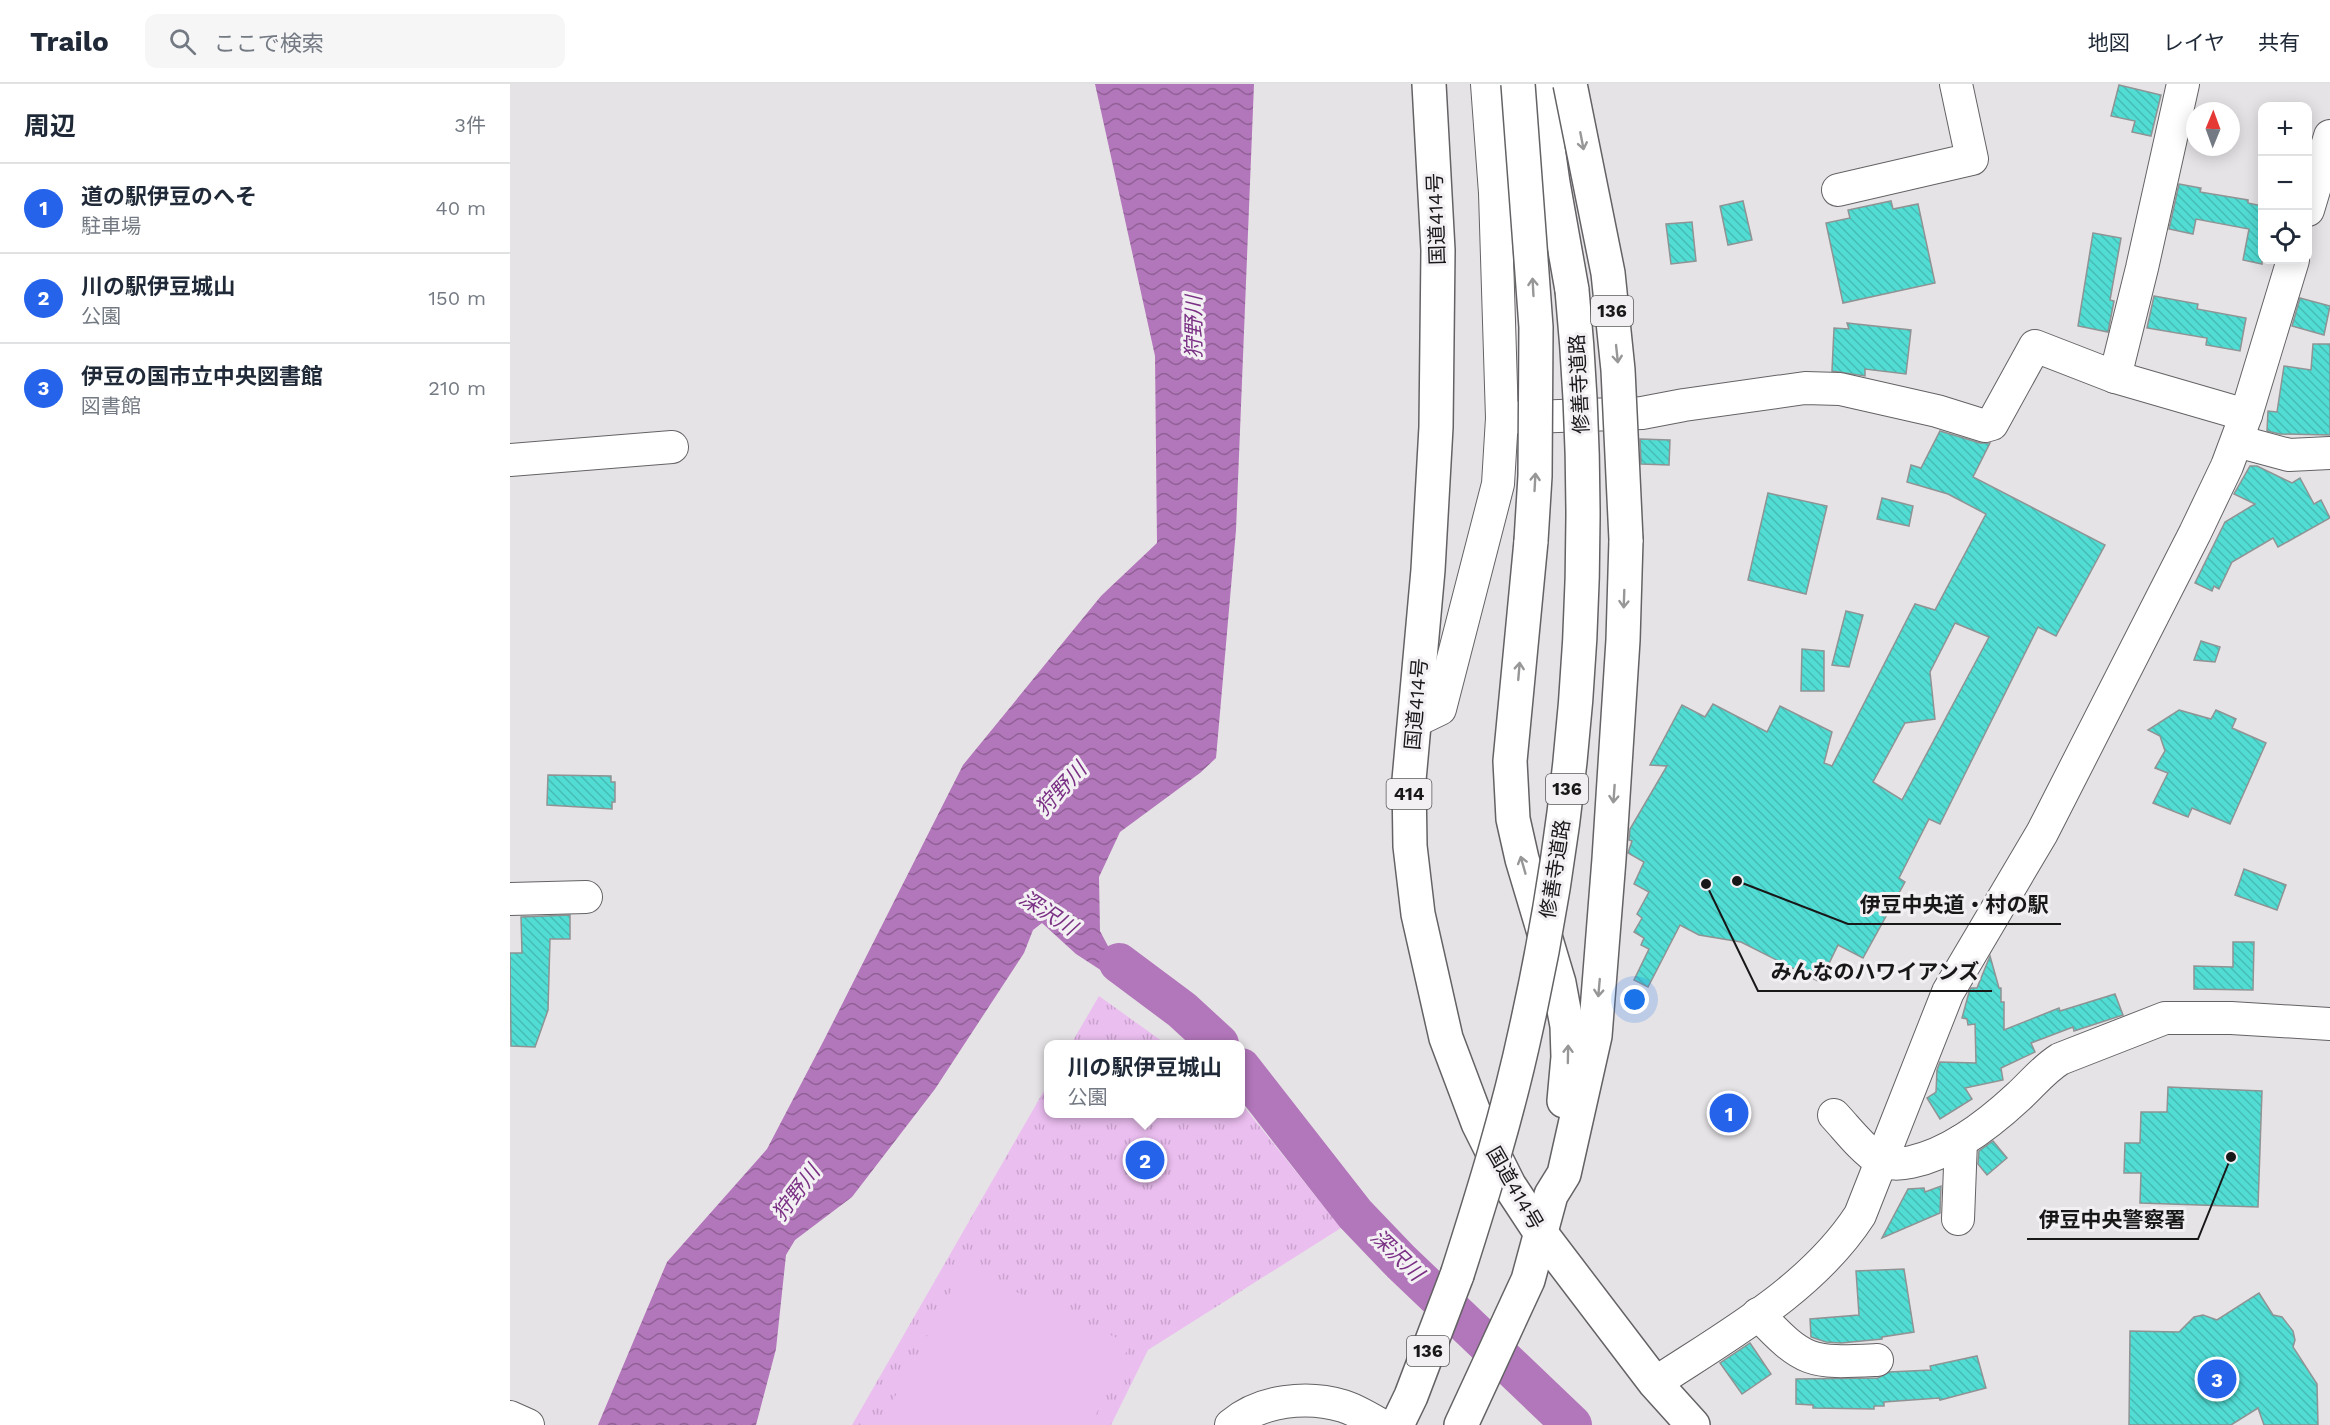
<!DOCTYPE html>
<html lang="ja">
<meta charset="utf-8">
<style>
:root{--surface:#fff;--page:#f6f6f7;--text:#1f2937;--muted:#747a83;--line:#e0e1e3;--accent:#2563eb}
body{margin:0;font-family:"Work Sans","Noto Sans JP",sans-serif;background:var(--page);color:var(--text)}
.controls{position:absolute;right:18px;top:18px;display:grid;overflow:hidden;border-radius:12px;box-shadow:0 3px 15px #0003}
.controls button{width:54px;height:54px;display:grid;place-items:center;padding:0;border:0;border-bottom:2px solid var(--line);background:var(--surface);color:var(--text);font:30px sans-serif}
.compass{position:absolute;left:1676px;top:18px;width:54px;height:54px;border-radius:50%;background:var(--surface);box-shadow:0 3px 15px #0003;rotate:1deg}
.you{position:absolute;left:1125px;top:916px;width:21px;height:21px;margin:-15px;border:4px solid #fff;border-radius:50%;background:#1a73e8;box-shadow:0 0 0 9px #1a73e833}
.badge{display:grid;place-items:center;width:39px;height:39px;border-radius:50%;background:var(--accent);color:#fff;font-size:20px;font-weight:700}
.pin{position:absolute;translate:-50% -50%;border:3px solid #fff;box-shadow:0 2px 6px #0006}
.popup{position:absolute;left:534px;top:956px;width:201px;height:78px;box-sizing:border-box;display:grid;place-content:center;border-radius:12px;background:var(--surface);filter:drop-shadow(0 2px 4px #0005);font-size:20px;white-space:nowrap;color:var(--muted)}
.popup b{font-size:22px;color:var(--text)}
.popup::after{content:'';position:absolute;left:50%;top:100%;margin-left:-12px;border:12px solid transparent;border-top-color:var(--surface)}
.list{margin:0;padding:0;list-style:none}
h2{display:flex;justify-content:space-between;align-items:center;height:78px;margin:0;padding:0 24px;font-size:26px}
h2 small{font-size:20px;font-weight:400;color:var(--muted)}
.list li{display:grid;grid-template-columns:39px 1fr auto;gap:18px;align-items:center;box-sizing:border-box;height:90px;padding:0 24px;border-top:2px solid var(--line)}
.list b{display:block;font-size:22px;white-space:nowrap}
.list p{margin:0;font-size:20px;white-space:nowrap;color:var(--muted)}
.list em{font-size:20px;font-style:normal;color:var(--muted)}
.icon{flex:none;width:33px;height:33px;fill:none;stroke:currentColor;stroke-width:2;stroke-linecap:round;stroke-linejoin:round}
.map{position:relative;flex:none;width:1820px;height:1341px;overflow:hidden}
header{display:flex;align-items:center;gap:36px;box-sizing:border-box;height:84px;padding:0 30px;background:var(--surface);border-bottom:2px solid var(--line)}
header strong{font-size:28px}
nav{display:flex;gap:33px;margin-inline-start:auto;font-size:21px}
.search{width:420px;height:54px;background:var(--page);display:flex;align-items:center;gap:15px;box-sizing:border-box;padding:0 21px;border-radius:12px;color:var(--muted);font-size:22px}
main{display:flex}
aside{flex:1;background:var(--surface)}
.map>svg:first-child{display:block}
.park{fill:url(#park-tufts)}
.garden{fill:#ebbef0}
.water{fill:url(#water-waves)}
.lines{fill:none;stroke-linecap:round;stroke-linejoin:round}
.river{stroke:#b276ba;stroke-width:40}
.building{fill:url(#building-back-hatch);stroke:#8f9393;stroke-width:1.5;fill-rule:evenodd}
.minor-casing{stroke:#646265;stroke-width:34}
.highway-casing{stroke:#646265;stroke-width:36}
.minor{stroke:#fff;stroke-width:32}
.highway{stroke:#fff;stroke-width:33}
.highway-bridge-casing{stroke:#646265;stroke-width:36;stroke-linecap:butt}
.highway-bridge{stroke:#fff;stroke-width:33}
.oneway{stroke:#989798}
.labels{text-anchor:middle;stroke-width:6;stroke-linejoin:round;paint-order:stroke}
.shield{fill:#f3f0f3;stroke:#5a595a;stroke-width:1.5}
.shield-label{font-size:18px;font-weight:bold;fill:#191819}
.street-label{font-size:20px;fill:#191819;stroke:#f3f0f3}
.water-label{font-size:21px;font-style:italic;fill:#7a3084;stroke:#f3f0f3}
.leader{fill:none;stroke:#191819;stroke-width:2}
.callout-dot{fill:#191819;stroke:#f3f0f3;stroke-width:2}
.callout-label{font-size:21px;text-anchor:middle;font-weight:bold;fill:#191819;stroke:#f3f0f3;stroke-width:6;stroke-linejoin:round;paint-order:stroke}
</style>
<header>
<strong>Trailo</strong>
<div class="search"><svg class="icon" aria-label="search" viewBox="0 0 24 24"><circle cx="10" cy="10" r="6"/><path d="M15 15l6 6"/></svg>ここで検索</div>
<nav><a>地図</a><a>レイヤ</a><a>共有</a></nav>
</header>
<main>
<aside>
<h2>周辺<small>3件</small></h2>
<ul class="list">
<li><span class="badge">1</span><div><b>道の駅伊豆のへそ</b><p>駐車場</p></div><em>40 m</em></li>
<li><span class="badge">2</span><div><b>川の駅伊豆城山</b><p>公園</p></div><em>150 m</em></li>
<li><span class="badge">3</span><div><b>伊豆の国市立中央図書館</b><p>図書館</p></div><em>210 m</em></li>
</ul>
</aside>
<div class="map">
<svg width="1820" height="1341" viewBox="0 0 1820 1341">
<defs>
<pattern id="park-tufts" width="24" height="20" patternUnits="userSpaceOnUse" patternTransform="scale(1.5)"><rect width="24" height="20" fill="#ebbef0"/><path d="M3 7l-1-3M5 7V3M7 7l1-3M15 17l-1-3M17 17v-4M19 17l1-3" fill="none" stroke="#c9a3cd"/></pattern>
<pattern id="water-waves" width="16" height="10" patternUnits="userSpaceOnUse" patternTransform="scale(1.5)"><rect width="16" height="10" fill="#b276ba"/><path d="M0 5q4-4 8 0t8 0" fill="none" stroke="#906096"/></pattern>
<pattern id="building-back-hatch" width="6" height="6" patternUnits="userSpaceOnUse" patternTransform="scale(1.5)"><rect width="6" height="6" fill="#51dcd4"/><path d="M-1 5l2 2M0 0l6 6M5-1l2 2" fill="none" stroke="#46bcb5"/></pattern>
</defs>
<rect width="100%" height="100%" fill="#e6e3e6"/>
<g class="park">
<polygon points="589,912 656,960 561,960"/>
<polygon points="539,998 539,1030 731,1030 731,1019 831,1144 638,1266 601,1341 342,1341"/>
</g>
<polygon class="garden" points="453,1184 620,1260 581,1341 370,1341"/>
<polygon class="water" points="585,0 744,0 726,446 706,674 690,689 610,748 589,793 590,847 599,864 655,902 649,924 566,870 532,839 523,846 514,869 425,1005 342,1113 285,1156 276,1171 266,1265 246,1341 88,1341 157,1178 257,1065 314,956 453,681 591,512 647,459 645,272"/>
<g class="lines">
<g class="river">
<polyline points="609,879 672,926 709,960"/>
<polyline points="731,984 845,1130 891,1178 1062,1341"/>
</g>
</g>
<g class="building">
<polygon points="1609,1 1651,11 1641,52 1622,48 1625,37 1601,32"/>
<polygon points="1669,100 1691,104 1690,108 1738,116 1738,119 1752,122 1752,180 1733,176 1739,145 1686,135 1683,150 1659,145"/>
<polygon points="1233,117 1242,156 1218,161 1210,122"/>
<polygon points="1381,117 1383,125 1408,120 1425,199 1333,219 1316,139 1340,134 1338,126"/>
<polygon points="1182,138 1186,177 1161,180 1156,140"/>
<polygon points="1583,149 1611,154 1600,216 1604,217 1598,248 1568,242"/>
<polygon points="1644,212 1688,220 1687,225 1736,234 1730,267 1696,261 1697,254 1637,244"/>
<polygon points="1790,214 1820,222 1814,251 1782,242"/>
<polygon points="1337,239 1401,246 1396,290 1355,285 1355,292 1322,287 1324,244 1339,245"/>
<polygon points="1803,260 1820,260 1820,351 1770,350 1757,347 1758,327 1767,328 1774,282 1801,286"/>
<path d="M1430,347L1470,359H1480L1463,393L1595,461L1546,552L1528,543L1430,740L1419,735L1389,794L1395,798L1353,874L1328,861L1310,898L1231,858L1189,851L1170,841L1138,903L1124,896L1139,865L1131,861L1134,854L1124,848L1132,834L1127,830L1139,808L1124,800L1134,778L1118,769L1122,757L1119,756L1120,745L1157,682L1140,681L1172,621L1195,633L1203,620L1257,648L1270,622L1322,648L1314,679L1322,682L1405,520L1425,526L1476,430L1438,410L1397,398L1401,381L1411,384ZM1445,539L1479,553L1392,716L1363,698L1395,639L1425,635L1420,588Z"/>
<polygon points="1130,355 1160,356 1159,381 1131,380"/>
<polygon points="1740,382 1747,382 1782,399 1790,394 1804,420 1811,416 1820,434 1768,463 1763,454 1722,478 1709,505 1704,502 1702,507 1685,499 1715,438 1745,420 1724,410"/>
<polygon points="1258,409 1317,422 1296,510 1238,496"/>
<polygon points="1372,414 1403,422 1399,442 1367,435"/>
<polygon points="1336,527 1353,531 1339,583 1322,581"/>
<polygon points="1691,557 1710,563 1705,578 1684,576"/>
<polygon points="1292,565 1314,567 1314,607 1291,607"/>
<polygon points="1669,626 1701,635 1706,626 1726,635 1722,644 1756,659 1720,740 1682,724 1678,733 1643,719 1658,689 1645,684 1655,667 1650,652 1638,646"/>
<polygon points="38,691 101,692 101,698 105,698 105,718 102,718 102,725 37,721"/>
<polygon points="1734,785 1776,801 1767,826 1725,811"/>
<polygon points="60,831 60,855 40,855 38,926 25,963 1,962 0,869 12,869 11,833"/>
<polygon points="1723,858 1744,858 1743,906 1684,905 1684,882 1723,883"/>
<polygon points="1480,872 1489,904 1491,904 1491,918 1494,918 1494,946 1549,924 1550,927 1605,910 1613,931 1564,947 1563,943 1521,959 1525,968 1491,984 1493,996 1455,1004 1462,1015 1430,1035 1417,1014 1426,1008 1427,986 1430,978 1466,979 1465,940 1458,941 1457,935 1452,934 1459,908 1461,904 1467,904"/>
<polygon points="1658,1003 1752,1007 1748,1123 1630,1119 1631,1089 1614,1089 1615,1059 1630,1059 1631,1028 1657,1028"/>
<polygon points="1483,1057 1497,1074 1477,1091 1468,1080 1469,1067"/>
<polygon points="1431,1102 1430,1129 1372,1154 1398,1105 1414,1104 1415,1108"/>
<polygon points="1394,1185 1404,1248 1372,1253 1372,1255 1331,1259 1316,1258 1301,1253 1300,1235 1349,1231 1346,1187"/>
<polygon points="1749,1209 1763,1231 1772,1233 1783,1247 1785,1256 1783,1263 1807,1300 1808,1341 1754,1341 1748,1324 1721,1341 1619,1341 1620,1247 1669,1248 1684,1233 1693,1231 1707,1236"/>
<polygon points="1240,1259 1261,1290 1232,1310 1210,1279"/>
<polygon points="1467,1272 1476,1304 1430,1316 1429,1314 1374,1318 1374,1322 1364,1322 1364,1325 1303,1324 1303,1321 1286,1320 1286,1295 1368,1294 1379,1288 1421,1286 1420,1282"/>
</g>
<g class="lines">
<defs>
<g id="minor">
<polyline points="1328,106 1462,75 1446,0"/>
<polyline points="1798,126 1820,52"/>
<polyline points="1605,293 1632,184 1673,0"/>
<polyline points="992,334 1132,329 1174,321 1295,304 1330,305 1427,327 1475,342 1482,340 1525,262 1605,293 1736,331"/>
<polyline points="1727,357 1779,371 1820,369"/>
<polyline points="0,376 162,363"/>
<polyline points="905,637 930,625 988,400 992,334 985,109 977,0"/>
<polyline points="0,815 76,813"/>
<path d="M1324,1031C1338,1046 1352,1065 1369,1076C1377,1081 1392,1080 1401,1078C1440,1070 1480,1039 1509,1012C1523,999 1534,985 1550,975L1655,934H1721L1820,940"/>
<polyline points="1448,1135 1451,1057"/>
<path d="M1248,1230C1295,1280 1301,1279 1367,1276"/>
<path d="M1145,1299C1218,1251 1302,1205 1350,1131L1438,908L1532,749L1685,449L1717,382L1736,331L1783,176"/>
<polyline points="0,1333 18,1341"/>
<path d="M721,1341C751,1316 797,1311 833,1322C846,1326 859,1334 871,1341"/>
</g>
<g id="highway">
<polyline points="919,0 928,166 926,343 918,486 899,696 900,762 908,830 936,954 968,1039 999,1101 1030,1148 1145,1299 1183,1341"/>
<polyline points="1029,0 1043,99 1062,206"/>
<polyline points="1021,457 1000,677 1003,735 1012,775 1049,899 1057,942 1058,973 1054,1017"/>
<polyline points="887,1341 901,1312 947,1191"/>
<polyline points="951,1341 1018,1196 1041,1111 1054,1090 1085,952 1099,775 1113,556 1116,456"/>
</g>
</defs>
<use href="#minor" class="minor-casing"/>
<use href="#highway" class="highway-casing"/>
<use href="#minor" class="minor"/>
<use href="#highway" class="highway"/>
<defs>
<g id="highway-bridge">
<polyline points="1008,0 1026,243 1025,392 1021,457"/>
<polyline points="1060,0 1098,189 1108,286 1116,456"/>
<path d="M947,1191C973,1110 998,1029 1016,945C1070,703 1086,453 1062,206"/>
</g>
</defs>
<use href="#highway-bridge" class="highway-bridge-casing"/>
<use href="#highway-bridge" class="highway-bridge"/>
</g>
<defs><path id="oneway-shaft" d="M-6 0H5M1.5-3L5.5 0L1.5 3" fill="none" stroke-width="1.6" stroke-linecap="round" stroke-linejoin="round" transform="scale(1.5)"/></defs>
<g class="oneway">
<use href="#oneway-shaft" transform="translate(1072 57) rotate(79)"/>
<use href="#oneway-shaft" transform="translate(1023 203) rotate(-93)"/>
<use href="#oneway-shaft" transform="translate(1107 270) rotate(84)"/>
<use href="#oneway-shaft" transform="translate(1025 398) rotate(-87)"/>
<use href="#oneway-shaft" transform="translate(1114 515) rotate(92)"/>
<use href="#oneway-shaft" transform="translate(1009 587) rotate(-85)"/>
<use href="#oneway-shaft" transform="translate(1104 710) rotate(94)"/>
<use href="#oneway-shaft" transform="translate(1013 781) rotate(-106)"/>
<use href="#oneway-shaft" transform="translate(1089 904) rotate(95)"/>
<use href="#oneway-shaft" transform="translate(1058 970) rotate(-89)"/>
</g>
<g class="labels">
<g class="shield">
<rect x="1081" y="212" width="42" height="30" rx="4.5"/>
<rect x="1036" y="690" width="42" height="30" rx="4.5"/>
<rect x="876.5" y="695" width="45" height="30" rx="4.5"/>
<rect x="897" y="1252" width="42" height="30" rx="4.5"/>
</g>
<g class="shield-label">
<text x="1102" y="233">136</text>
<text x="1057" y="711">136</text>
<text x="899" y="716">414</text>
<text x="918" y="1273">136</text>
</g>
<g class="street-label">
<text transform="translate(926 135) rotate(-92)" y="7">国道414号</text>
<text transform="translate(1069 300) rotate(-93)" y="7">修善寺道路</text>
<text transform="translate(906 620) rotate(-85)" y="7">国道414号</text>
<text transform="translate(1045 785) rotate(-81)" y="7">修善寺道路</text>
<text transform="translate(1005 1104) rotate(60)" y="7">国道414号</text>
</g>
<g class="water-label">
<text transform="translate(684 243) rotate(-90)" y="7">狩野川</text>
<text transform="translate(551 705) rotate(-47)" y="7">狩野川</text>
<text transform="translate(538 829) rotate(33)" y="7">深沢川</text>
<text transform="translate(286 1109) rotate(-53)" y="7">狩野川</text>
<text transform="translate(887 1171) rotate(44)" y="7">深沢川</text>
</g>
</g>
<path class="leader" d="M1227 797L1338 840H1551M1196 800L1248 907H1482M1721 1073L1688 1155H1517"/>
<g class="callout-dot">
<circle cx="1227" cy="797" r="6"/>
<circle cx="1196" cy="800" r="6"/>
<circle cx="1721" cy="1073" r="6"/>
</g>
<g class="callout-label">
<text x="1444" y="828">伊豆中央道・村の駅</text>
<text x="1365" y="895">みんなのハワイアンズ</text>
<text x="1602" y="1143">伊豆中央警察署</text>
</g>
</svg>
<div class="controls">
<button>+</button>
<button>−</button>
<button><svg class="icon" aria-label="locate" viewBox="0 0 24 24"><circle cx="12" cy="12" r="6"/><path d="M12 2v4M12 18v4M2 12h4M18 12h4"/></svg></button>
</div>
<svg class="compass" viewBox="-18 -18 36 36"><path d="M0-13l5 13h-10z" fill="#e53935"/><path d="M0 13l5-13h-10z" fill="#747a83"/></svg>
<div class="you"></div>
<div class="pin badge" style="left:1219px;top:1029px">1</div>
<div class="pin badge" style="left:635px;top:1076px">2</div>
<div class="popup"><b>川の駅伊豆城山</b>公園</div>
<div class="pin badge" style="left:1707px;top:1295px">3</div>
</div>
</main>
